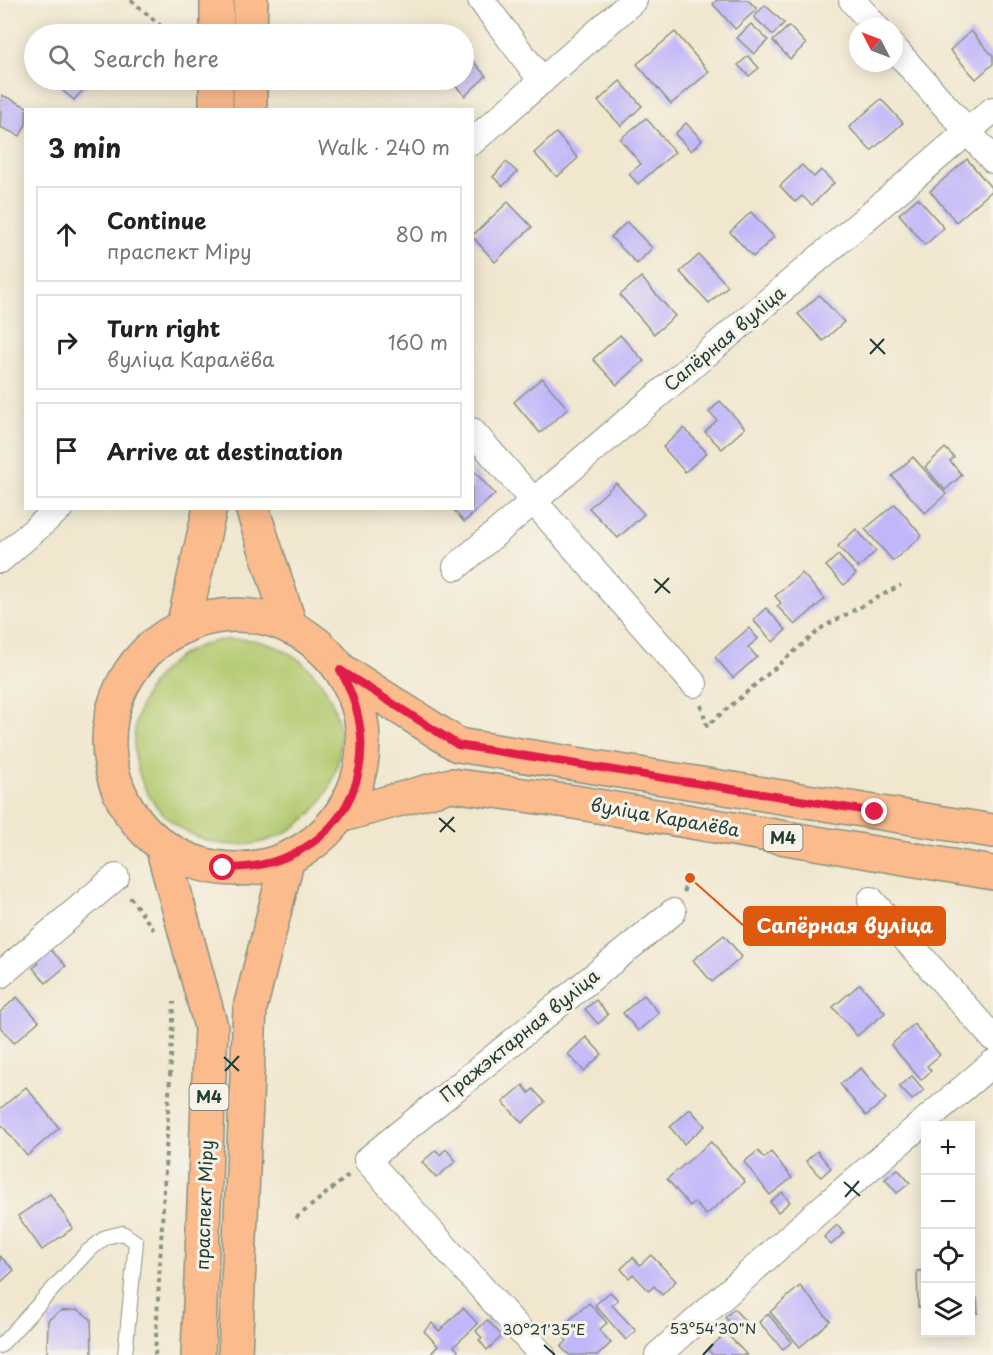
<!DOCTYPE html>
<meta charset="utf-8">
<style>
:root{--surface:#fff;--page:#f6f6f6;--text:#222;--muted:#767676;--line:#e0e0e0}
body{margin:0;font-family:"Playpen Sans",sans-serif;background:var(--page);color:var(--text)}
.controls{position:absolute;right:18px;bottom:18px;display:grid;overflow:hidden;border-radius:0px;box-shadow:0 3px 15px #0003}
.controls button{width:54px;height:54px;display:grid;place-items:center;padding:0;border:0;border-bottom:2px solid var(--line);background:var(--surface);color:var(--text);font:30px sans-serif}
.compass{position:absolute;left:849px;top:18px;width:54px;height:54px;border-radius:50%;background:var(--surface);box-shadow:0 3px 15px #0003;rotate:312deg}
.stop{position:absolute;width:18px;height:18px;margin:-14px;border:4px solid #e11d48;border-radius:50%;background:#fff}
.stop.end{background:#e11d48;border-color:#fff;box-shadow:0 2px 6px #0008}
.list{margin:0;padding:0;list-style:none}
h2{display:flex;justify-content:space-between;align-items:center;height:78px;margin:0;padding:0 24px;font-size:26px}
h2 small{font-size:20px;font-weight:400;color:var(--muted)}
.list li{display:grid;grid-template-columns:39px 1fr auto;gap:18px;align-items:center;box-sizing:border-box;height:96px;margin:0 12px 12px;padding:0 12px;border:2px solid var(--line);border-radius:0px}
.list b{display:block;font-size:22px;white-space:nowrap}
.list p{margin:0;font-size:20px;white-space:nowrap;color:var(--muted)}
.list em{font-size:20px;font-style:normal;color:var(--muted)}
.icon{flex:none;width:33px;height:33px;fill:none;stroke:currentColor;stroke-width:2;stroke-linecap:round;stroke-linejoin:round}
.map{position:relative;flex:none;width:993px;height:1355px;overflow:hidden}
.search{position:absolute;background:var(--surface);box-shadow:0 3px 15px #0003;left:24px;top:24px;width:450px;height:66px;display:flex;align-items:center;gap:15px;box-sizing:border-box;padding:0 21px;border-radius:33px;color:var(--muted);font-size:22px}
.panel{position:absolute;background:var(--surface);box-shadow:0 3px 15px #0003;left:24px;top:108px;width:450px;height:402px;border-radius:0px}
.map>svg:first-child{display:block}
.green{fill:#b2c96e;stroke:#688351;stroke-width:1.5}
.building{fill:#c1b6f9}
.lines{fill:none;stroke-linecap:round;stroke-linejoin:round}
.service-casing{stroke:#889282;stroke-width:16}
.minor-casing{stroke:#889282;stroke-width:28}
.primary-casing{stroke:#889282;stroke-width:36}
.path{stroke:#889282;stroke-width:4;stroke-dasharray:4.5 4.5;stroke-linecap:butt}
.service{stroke:#fff;stroke-width:14}
.minor{stroke:#fff;stroke-width:26}
.primary{stroke:#fbbb8d;stroke-width:33}
.route{stroke:#e11d48;stroke-width:8}
.ticks{fill:none;stroke:#1f3d34;stroke-width:2}
.labels{text-anchor:middle;stroke-width:6;stroke-linejoin:round;paint-order:stroke}
.shield{fill:#f7f3e8;stroke:#60746a;stroke-width:1.5}
.shield-label{font-size:16px;font-weight:bold;fill:#1f3d34}
.street-label{font-size:18px;fill:#1f3d34;stroke:#f7f3e8}
.ticks-label{font-size:15px;text-anchor:middle;fill:#1f3d34;stroke:#f7f3e8;stroke-width:6;stroke-linejoin:round;paint-order:stroke}
.leader{fill:none;stroke:#de580e;stroke-width:2}
.callout-dot{fill:#de580e;stroke:#f7f3e8;stroke-width:2}
.callout{fill:#de580e;stroke:#de580e;stroke-width:2}
.callout-label{font-size:20px;text-anchor:middle;font-weight:bold;fill:#fff}
</style>
<div class="map">
<svg width="993" height="1355" viewBox="0 0 993 1355">
<rect width="100%" height="100%" fill="#f7f3e8"/>
<filter id="ink" filterUnits="userSpaceOnUse"><feTurbulence type="fractalNoise" baseFrequency=".0167" numOctaves="2"/><feDisplacementMap in="SourceGraphic" scale="12" xChannelSelector="R" yChannelSelector="G"/><feConvolveMatrix kernelMatrix="1 2 1 2 8 2 1 2 1" color-interpolation-filters="sRGB"/></filter>
<filter id="wash" filterUnits="userSpaceOnUse"><feTurbulence type="fractalNoise" baseFrequency=".008" numOctaves="4" result="noise"/><feDisplacementMap in="SourceGraphic" scale="24" xChannelSelector="R" yChannelSelector="G"/><feGaussianBlur stdDeviation="1.35" result="paint"/><feColorMatrix in="noise" values="0 0 0 0 0 0 0 0 0 0 0 0 0 0 0 0 0 1.4 0 .05"/><feComposite in="paint" operator="in"/></filter>
<g filter="url(#wash)">
<rect width="100%" height="100%" fill="#f1e7cf"/>
<circle class="green" cx="237" cy="742" r="103"/>
<g id="blocks">
<g class="building">
<polygon points="717,0 748,0 757,9 735,29 713,4"/>
<polygon points="765,5 784,23 773,35 754,17"/>
<polygon points="751,24 768,40 754,54 737,38"/>
<polygon points="789,26 806,44 790,59 773,41"/>
<polygon points="971,31 993,56 993,64 976,79 950,50"/>
<polygon points="675,32 709,72 671,104 637,64"/>
<polygon points="464,51 486,76 465,96 450,80 464,80"/>
<polygon points="748,56 759,68 749,76 738,65"/>
<polygon points="50,80 92,80 74,100"/>
<polygon points="620,81 642,106 621,126 598,101"/>
<polygon points="2,95 33,110 26,110 26,124 20,136 0,127"/>
<polygon points="881,99 903,123 871,151 849,127"/>
<polygon points="646,118 675,152 638,184 629,174 641,164 620,139"/>
<polygon points="686,123 702,140 691,151 675,134"/>
<polygon points="556,133 578,158 557,177 534,153"/>
<polygon points="967,159 993,190 956,222 930,191"/>
<polygon points="506,162 517,172 503,186 493,177"/>
<polygon points="802,165 814,177 821,170 834,183 812,205 802,196 795,202 780,186"/>
<polygon points="918,198 944,228 925,245 899,214"/>
<polygon points="508,202 532,227 495,262 472,236"/>
<polygon points="751,212 774,237 753,257 730,232"/>
<polygon points="627,222 652,248 637,264 611,237"/>
<polygon points="699,255 728,286 709,303 680,272"/>
<polygon points="641,277 675,316 654,334 620,295"/>
<polygon points="819,295 844,322 823,341 798,314"/>
<polygon points="620,335 644,361 617,385 593,359"/>
<polygon points="542,378 568,409 540,433 514,402"/>
<polygon points="720,401 745,428 722,449 705,432 717,420 709,412"/>
<polygon points="684,428 707,453 685,472 663,447"/>
<polygon points="945,448 954,457 950,461 962,475 945,490 925,467"/>
<polygon points="913,457 946,494 925,513 892,476"/>
<polygon points="472,469 495,494 464,522 452,508 472,508"/>
<polygon points="616,483 644,514 618,538 589,508"/>
<polygon points="895,504 922,536 893,561 865,529"/>
<polygon points="856,529 876,551 858,568 838,546"/>
<polygon points="838,555 856,574 844,585 826,566"/>
<polygon points="802,573 825,599 795,625 777,606 781,603 775,596"/>
<polygon points="766,608 786,630 773,642 753,620"/>
<polygon points="749,628 758,639 748,647 757,657 733,678 715,657"/>
<polygon points="724,935 742,957 712,982 693,960"/>
<polygon points="50,949 66,966 46,983 33,968 38,964 36,961"/>
<polygon points="860,984 885,1013 857,1036 833,1007"/>
<polygon points="644,995 659,1013 638,1031 623,1013"/>
<polygon points="17,997 39,1021 14,1043 0,1027 0,1012"/>
<polygon points="596,1000 608,1015 598,1024 585,1009"/>
<polygon points="914,1024 940,1055 927,1066 931,1071 921,1080 891,1045"/>
<polygon points="586,1037 602,1054 584,1071 568,1054"/>
<polygon points="861,1068 886,1099 866,1116 840,1084"/>
<polygon points="912,1076 924,1090 912,1100 899,1086"/>
<polygon points="523,1085 529,1093 533,1089 545,1102 522,1123 503,1102"/>
<polygon points="26,1087 59,1128 27,1156 0,1123 0,1109"/>
<polygon points="690,1109 705,1126 684,1144 670,1127"/>
<polygon points="711,1142 745,1182 706,1215 694,1202 690,1206 667,1179"/>
<polygon points="446,1149 456,1161 436,1178 422,1162 436,1150 440,1155"/>
<polygon points="758,1151 764,1158 771,1152 792,1178 770,1195 744,1162"/>
<polygon points="817,1151 831,1168 821,1177 806,1161"/>
<polygon points="898,1169 910,1183 897,1193 885,1179"/>
<polygon points="782,1192 790,1202 778,1212 770,1202"/>
<polygon points="50,1194 73,1228 42,1250 18,1216"/>
<polygon points="837,1225 844,1233 831,1245 824,1237"/>
<polygon points="651,1255 676,1281 662,1295 654,1286 649,1291 633,1274 629,1278 621,1269 633,1257 640,1265"/>
<polygon points="0,1256 14,1270 0,1283"/>
<polygon points="917,1271 926,1271 926,1307 918,1307"/>
<polygon points="800,1286 830,1321 800,1347 770,1312"/>
<polygon points="610,1292 618,1300 612,1305 636,1331 626,1340 595,1305"/>
<polygon points="977,1298 978,1313 970,1314 970,1299"/>
<polygon points="589,1303 607,1323 599,1330 611,1343 598,1355 569,1355 561,1347 567,1341 558,1330"/>
<polygon points="463,1308 478,1324 454,1346 458,1351 455,1355 435,1355 432,1352 438,1346 424,1331 432,1323 439,1331"/>
<polygon points="734,1309 746,1322 737,1330 725,1317"/>
<polygon points="78,1310 91,1319 92,1355 47,1355 48,1320 61,1311"/>
<polygon points="768,1314 792,1342 783,1349 759,1322"/>
<polygon points="487,1320 502,1336 487,1350 479,1340 482,1338 476,1331"/>
<polygon points="726,1333 747,1355 713,1355 708,1350"/>
</g>
</g>
</g>
<g filter="url(#ink)">
<use href="#blocks" fill-opacity="0" stroke="#889282" stroke-width="1.5"/>
<g class="lines">
<defs>
<polyline id="service" points="0,1346 87,1252 106,1237 123,1233 136,1242 125,1355"/>
<g id="minor">
<polyline points="481,0 542,81"/>
<polyline points="852,0 876,27"/>
<polyline points="894,48 993,160"/>
<polyline points="472,142 634,0"/>
<polyline points="472,431 694,684"/>
<polyline points="0,560 60,508"/>
<polyline points="456,567 993,110"/>
<polyline points="871,900 993,1038"/>
<polyline points="0,975 116,877"/>
<polyline points="542,1355 367,1160 673,912"/>
<polyline points="658,1355 812,1217 993,1063"/>
</g>
<g id="primary">
<polyline points="217,34 217,0"/>
<polyline points="250,34 251,0"/>
<polyline points="216,110 216,80"/>
<polyline points="250,110 250,80"/>
<polyline points="252,508 291,628"/>
<circle cx="236" cy="742" r="127"/>
<polyline points="183,627 210,508"/>
<polyline points="341,670 458,745 993,831"/>
<polyline points="339,816 451,785 574,802 993,873"/>
<polyline points="162,846 211,1027 198,1355"/>
<polyline points="235,1355 250,1008 288,858"/>
</g>
</defs>
<use href="#service" class="service-casing"/>
<use href="#minor" class="minor-casing"/>
<use href="#primary" class="primary-casing"/>
<g class="path">
<polyline points="131,0 170,34"/>
<polyline points="701,705 707,726 823,627 901,585"/>
<polyline points="683,892 690,878"/>
<polyline points="130,897 156,933"/>
<polyline points="296,1218 350,1174"/>
<polyline points="155,1355 174,1002"/>
</g>
<use href="#service" class="service"/>
<use href="#minor" class="minor"/>
<use href="#primary" class="primary"/>
</g>
</g>
<g class="lines" filter="url(#ink)">
<path class="route" d="M223,868C337,870 396,769 340,670L458,745L875,812"/>
</g>
<path class="ticks" d="M870,339L885,354M870,354L884,339M654,579L670,593M655,593L669,578M439,818L455,832M440,832L454,817M224,1057L239,1071M225,1071L239,1056M844,1182L860,1196M845,1197L859,1181M544,1345L555,1355M703,1355L713,1344"/>
<g class="labels">
<g class="shield">
<rect x="763.5" y="825" width="39" height="26" rx="4.5"/>
<rect x="189.5" y="1084" width="39" height="26" rx="4.5"/>
</g>
<g class="shield-label">
<text x="783" y="844">М4</text>
<text x="209" y="1103">М4</text>
</g>
<g class="street-label">
<text transform="translate(725 339) rotate(-40)" y="6">Сапёрная вуліца</text>
<text transform="translate(665 818) rotate(10)" y="6">вуліца Каралёва</text>
<text transform="translate(520 1036) rotate(-39)" y="6">Пражэктарная вуліца</text>
<text transform="translate(205 1205) rotate(-88)" y="6">праспект Міру</text>
</g>
</g>
<g class="ticks-label">
<text x="713" y="1334">53°54'30"N</text>
<text x="544" y="1335">30°21'35"E</text>
</g>
<path class="leader" d="M690 878L744 926"/>
<circle class="callout-dot" cx="690" cy="878" r="6"/>
<rect class="callout" x="744" y="907" width="201" height="38" rx="6"/>
<g class="callout-label">
<text x="845" y="933">Сапёрная вуліца</text>
</g>
</svg>
<div class="controls">
<button>+</button>
<button>−</button>
<button><svg class="icon" aria-label="locate" viewBox="0 0 24 24"><circle cx="12" cy="12" r="6"/><path d="M12 2v4M12 18v4M2 12h4M18 12h4"/></svg></button>
<button><svg class="icon" aria-label="layers" viewBox="0 0 24 24"><path d="M12 4l9 5-9 5-9-5zM3 14l9 5 9-5"/></svg></button>
</div>
<svg class="compass" viewBox="-18 -18 36 36"><path d="M0-13l5 13h-10z" fill="#e53935"/><path d="M0 13l5-13h-10z" fill="#767676"/></svg>
<div class="stop" style="left:223px;top:868px"></div>
<div class="stop end" style="left:875px;top:812px"></div>
<div class="search"><svg class="icon" aria-label="search" viewBox="0 0 24 24"><circle cx="10" cy="10" r="6"/><path d="M15 15l6 6"/></svg>Search here</div>
<section class="panel">
<h2>3 min<small>Walk · 240 m</small></h2>
<ul class="list">
<li><svg class="icon" aria-label="ahead" viewBox="0 0 24 24"><path d="M12 20V5M6 11l6-6 6 6"/></svg><div><b>Continue</b><p>праспект Міру</p></div><em>80 m</em></li>
<li><svg class="icon" aria-label="right" viewBox="0 0 24 24"><path d="M7 20v-9h11M14 6l5 5-5 5"/></svg><div><b>Turn right</b><p>вуліца Каралёва</p></div><em>160 m</em></li>
<li><svg class="icon" aria-label="arrive" viewBox="0 0 24 24"><path d="M6 21V4h12l-3 4 3 4H6"/></svg><div><b>Arrive at destination</b></div></li>
</ul>
</section>
</div>
